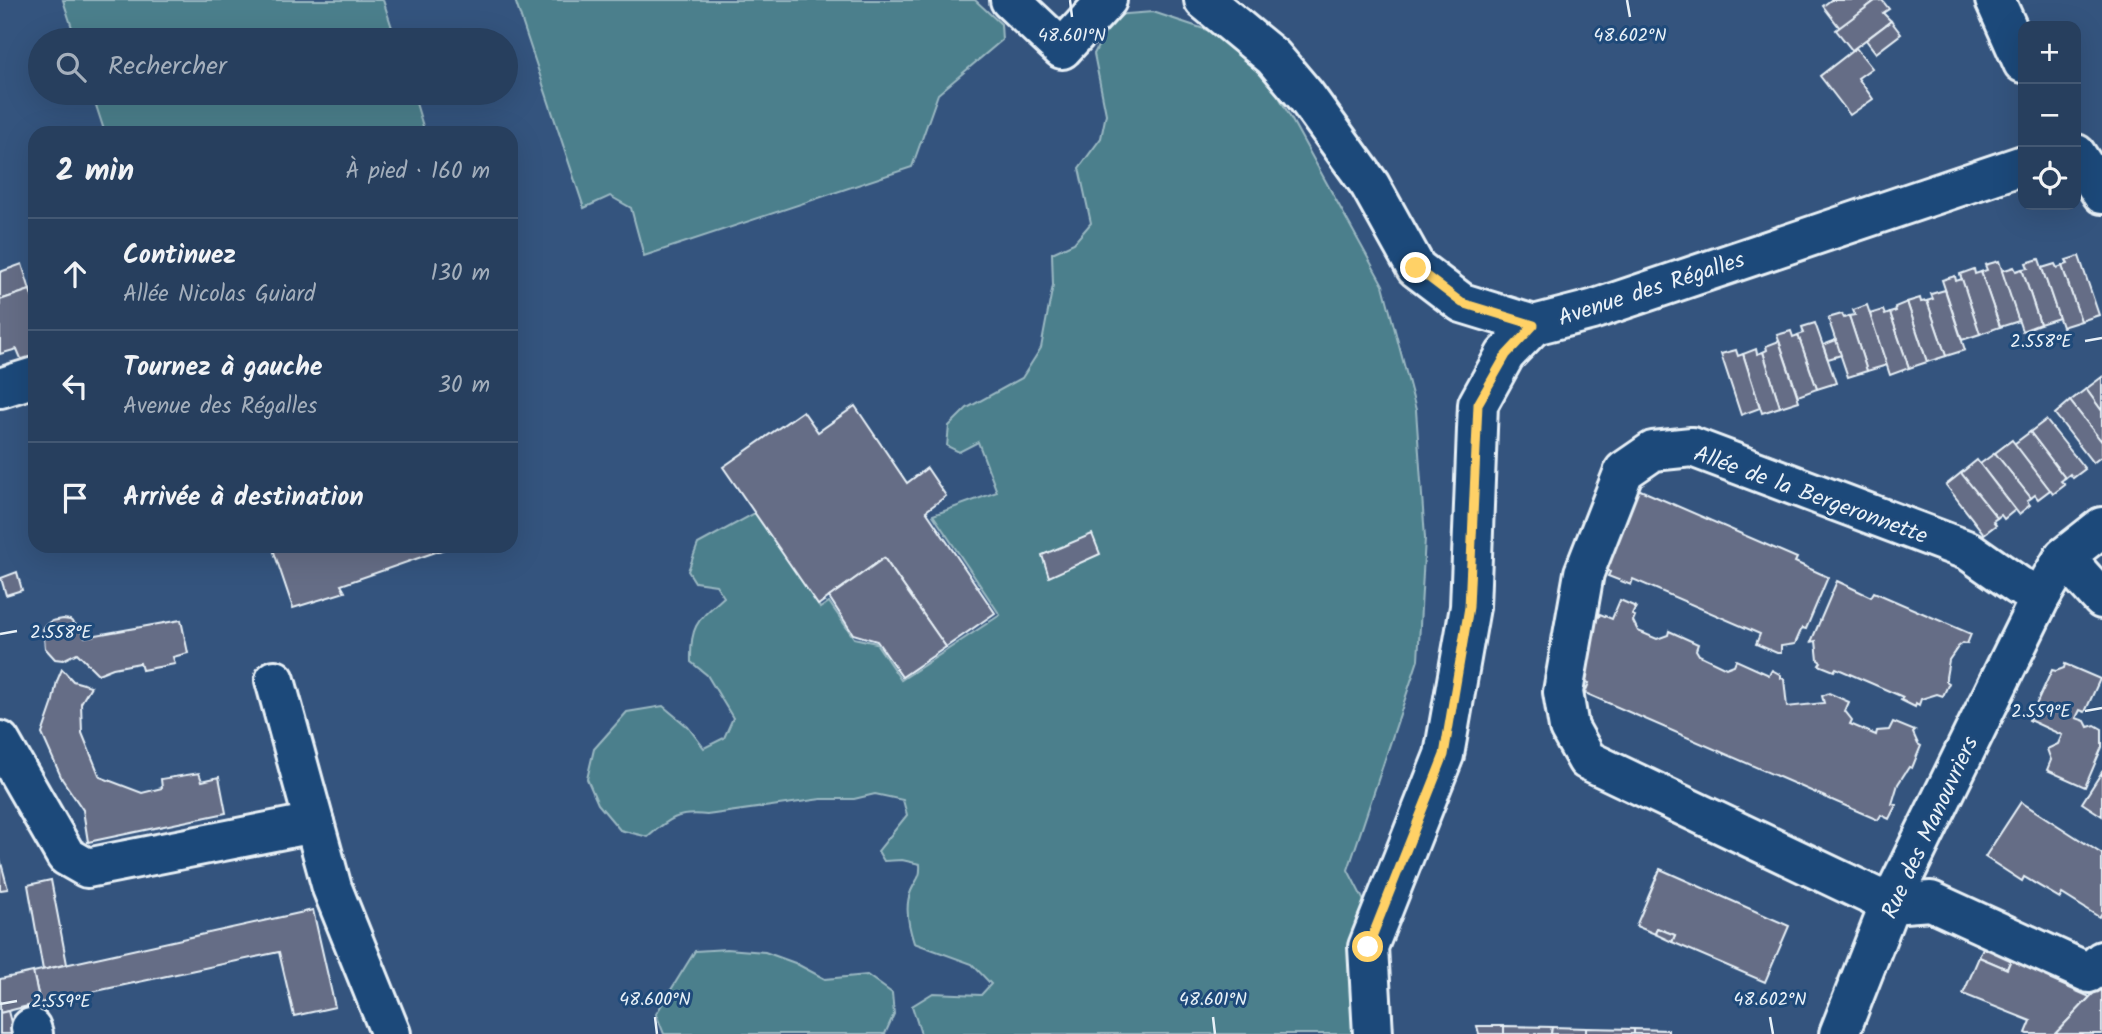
<!DOCTYPE html>
<html lang="fr">
<meta charset="utf-8">
<style>
:root{--surface:#273f5e;--page:#2f4664;--text:#f1f3f6;--muted:#a4afbc;--line:#435873}
body{margin:0;font-family:Kalam,sans-serif;background:var(--page);color:var(--text)}
.controls{position:absolute;right:21px;top:21px;display:grid;overflow:hidden;border-radius:14px;box-shadow:0 7px 28px #0002}
.controls button{width:63px;height:63px;display:grid;place-items:center;padding:0;border:0;border-bottom:2px solid var(--line);background:var(--surface);color:var(--text);font:35px sans-serif}
.stop{position:absolute;width:21px;height:21px;margin:-16px;border:5px solid #ffd166;border-radius:50%;background:#fff}
.stop.end{background:#ffd166;border-color:#fff;box-shadow:0 2px 7px #0008}
.list{margin:0;padding:0;list-style:none}
h2{display:flex;justify-content:space-between;align-items:center;height:91px;margin:0;padding:0 28px;font-size:30px}
h2 small{font-size:23px;font-weight:400;color:var(--muted)}
.list li{display:grid;grid-template-columns:46px 1fr auto;gap:21px;align-items:center;box-sizing:border-box;height:112px;padding:0 28px;border-top:2px solid var(--line)}
.list b{display:block;font-size:26px;white-space:nowrap}
.list p{margin:0;font-size:23px;white-space:nowrap;color:var(--muted)}
.list em{font-size:23px;font-style:normal;color:var(--muted)}
.icon{flex:none;width:38px;height:38px;fill:none;stroke:currentColor;stroke-width:2;stroke-linecap:round;stroke-linejoin:round}
.map{position:relative;flex:none;width:2102px;height:1034px;overflow:hidden}
.search{position:absolute;background:var(--surface);box-shadow:0 7px 28px #0002;left:28px;top:28px;width:490px;height:77px;display:flex;align-items:center;gap:18px;box-sizing:border-box;padding:0 24px;border-radius:38px;color:var(--muted);font-size:26px}
.panel{position:absolute;background:var(--surface);box-shadow:0 7px 28px #0002;left:28px;top:126px;width:490px;height:427px;border-radius:21px}
.map>svg:first-child{display:block}
.green{fill:#4c7f8c;stroke:#9ab8c2;stroke-width:2}
.building{fill:#656d86;stroke:#e8f1f8;stroke-width:2}
.lines{fill:none;stroke-linecap:round;stroke-linejoin:round}
.minor-casing{stroke:#e8f1f8;stroke-width:44}
.minor{stroke:#1f4a7a;stroke-width:38}
.route{stroke:#ffd166;stroke-width:9}
.ticks{fill:none;stroke:#e8f1f8;stroke-width:2.5}
.labels{text-anchor:middle;stroke-width:6;stroke-linejoin:round;paint-order:stroke}
.street-label{font-size:23px;fill:#e8f1f8;stroke:#1f4a7a}
.ticks-label{font-size:18px;text-anchor:middle;fill:#e8f1f8;stroke:#1f4a7a;stroke-width:6;stroke-linejoin:round;paint-order:stroke}
</style>
<div class="map">
<svg width="2102" height="1034" viewBox="0 0 2102 1034">
<rect width="100%" height="100%" fill="#34547e"/>
<filter id="ink" filterUnits="userSpaceOnUse"><feTurbulence type="fractalNoise" baseFrequency=".0143" numOctaves="2"/><feDisplacementMap in="SourceGraphic" scale="14" xChannelSelector="R" yChannelSelector="G"/><feConvolveMatrix kernelMatrix="1 2 1 2 8 2 1 2 1" color-interpolation-filters="sRGB"/></filter>
<g filter="url(#ink)">
<g class="green">
<polygon points="63,0 383,0 396,40 76,40"/>
<polygon points="515,0 975,0 1001,24 1002,40 938,94 912,167 644,256 631,208 610,196 584,208"/>
<path d="M1153,12L1210,31L1272,84L1383,285L1416,410L1425,538L1418,660L1348,870L1366,905L1369,1034H921L912,1006L933,993L981,995L991,984L972,964L914,943C909,928 904,907 911,891C916,879 921,879 920,864L902,860L884,861L878,851L907,815L903,800L875,794L854,799H821L707,815C678,812 669,818 648,837L620,830L598,804L587,779L594,749L627,712L663,706L688,727L704,748L724,738L733,718L707,675L691,662C690,625 697,621 724,597L716,585L695,582L688,571L698,544L764,508L820,608L829,602L854,638L876,643L901,680L1000,615L933,515L997,492L978,442L959,452L947,446L949,426L967,408L1022,378L1041,348L1053,285L1052,253L1074,243L1091,223L1079,168L1101,138L1106,114L1094,54L1114,15Z"/>
<polygon points="92,93 413,93 425,133 105,133"/>
<polygon points="727,949 765,952 795,963 825,979 867,975 892,993 894,1014 885,1034 664,1034 656,1014 695,951"/>
</g>
<g class="building">
<polygon points="1831,0 1875,0 1875,1 1840,28 1823,6"/>
<polygon points="1882,0 1889,9 1883,13 1891,21 1852,50 1836,30 1875,1"/>
<polygon points="1891,21 1901,34 1876,53 1866,40"/>
<polygon points="1856,48 1872,68 1858,78 1873,99 1850,115 1820,76"/>
<polygon points="2079,256 2099,315 2081,321 2062,266 2068,264 2066,260"/>
<polygon points="2039,259 2059,318 2040,324 2022,269 2028,268 2026,263"/>
<polygon points="1999,261 2019,321 2000,327 1981,272 1987,270 1985,265"/>
<polygon points="22,264 30,290 0,300 0,272"/>
<polygon points="2055,264 2057,268 2062,266 2081,321 2062,327 2042,268"/>
<polygon points="2014,267 2016,271 2022,269 2040,324 2022,331 2002,271"/>
<polygon points="1974,269 1975,274 1981,272 2000,327 1980,334 1960,274"/>
<polygon points="1955,276 1956,281 1962,279 1980,334 1962,340 1942,280"/>
<polygon points="30,290 35,305 35,356 22,361 17,349 0,354 0,300"/>
<polygon points="1945,290 1965,350 1946,356 1927,301 1933,299 1931,294"/>
<polygon points="1920,298 1921,302 1927,301 1946,356 1927,362 1907,302"/>
<polygon points="1907,302 1927,362 1909,368 1890,313 1896,311 1895,307"/>
<polygon points="1867,305 1887,365 1867,371 1849,316 1855,315 1853,310"/>
<polygon points="1883,310 1885,315 1890,313 1909,368 1890,375 1870,314"/>
<polygon points="1842,314 1844,318 1849,316 1867,371 1848,377 1828,318"/>
<polygon points="1815,323 1836,383 1817,389 1798,335 1804,333 1802,327"/>
<polygon points="1791,331 1793,337 1798,335 1817,389 1798,396 1777,335"/>
<polygon points="1836,340 1841,355 1828,359 1823,345"/>
<polygon points="1779,341 1799,401 1780,407 1763,352 1767,350 1766,346"/>
<polygon points="1756,349 1757,354 1763,352 1780,407 1762,413 1743,354"/>
<polygon points="1736,350 1738,356 1743,354 1760,408 1741,415 1721,354"/>
<polygon points="2102,377 2102,411 2086,389"/>
<polygon points="2086,389 2102,411 2102,442 2070,401"/>
<polygon points="2070,401 2102,442 2102,456 2093,463 2055,414"/>
<polygon points="855,406 907,483 927,468 946,496 926,511 995,613 946,647 884,558 818,605 723,467 803,411 818,432"/>
<polygon points="2046,420 2085,469 2073,478 2070,474 2065,478 2030,432"/>
<polygon points="2030,432 2065,478 2061,481 2065,485 2053,494 2014,444"/>
<polygon points="2012,440 2050,490 2038,499 2035,495 2031,498 1995,453"/>
<polygon points="1995,453 2031,498 2027,501 2030,505 2019,514 1980,464"/>
<polygon points="1977,460 2015,510 2004,519 2001,515 1997,518 1961,473"/>
<polygon points="1961,473 1997,518 1993,521 1996,525 1984,534 1946,485"/>
<polygon points="1631,486 1797,558 1795,562 1828,577 1806,629 1802,628 1795,644 1781,646 1781,653 1777,653 1756,644 1760,634 1633,579 1631,585 1608,576 1610,572 1605,567"/>
<polygon points="1092,534 1100,554 1049,577 1042,555"/>
<polygon points="281,546 453,546 341,585 345,592 293,608 273,549"/>
<polygon points="884,558 946,647 902,677 877,641 853,634 829,597"/>
<polygon points="17,572 22,590 6,595 1,578"/>
<polygon points="1837,581 1871,597 1874,592 1971,634 1967,644 1963,643 1958,647 1949,660 1946,677 1946,681 1949,683 1943,696 1937,694 1921,699 1919,705 1916,703 1915,707 1901,700 1903,697 1836,668 1834,671 1819,665 1821,662 1818,660 1816,641 1811,642"/>
<polygon points="1620,600 1636,607 1632,615 1635,616 1633,621 1638,631 1657,639 1668,635 1669,631 1698,644 1696,650 1699,655 1726,668 1734,665 1736,660 1769,675 1772,670 1781,675 1781,678 1784,679 1787,707 1824,703 1822,696 1829,693 1849,702 1845,711 1852,720 1850,724 1876,735 1877,731 1889,730 1893,722 1915,731 1913,733 1918,744 1921,746 1912,768 1909,767 1898,784 1892,804 1896,805 1889,819 1881,815 1878,820 1585,693 1589,683 1582,680 1596,615 1599,617 1600,614 1612,619"/>
<polygon points="63,619 70,620 81,629 85,637 181,620 188,653 173,657 175,664 142,670 140,663 113,668 98,674 77,653 63,660 55,659 45,648 43,628 52,621"/>
<polygon points="2065,664 2100,679 2085,712 2080,710 2076,718 2085,721 2088,727 2095,725 2102,729 2102,747 2085,787 2047,770 2051,760 2047,749 2058,744 2062,735 2029,720 2052,670 2056,671 2064,668"/>
<polygon points="62,669 73,681 91,686 81,703 82,733 100,777 142,793 162,788 161,779 199,773 202,781 219,777 226,813 88,842 83,810 62,779 42,734 52,705 57,681"/>
<polygon points="2102,772 2102,816 2082,803"/>
<polygon points="2021,802 2102,854 2102,913 2099,917 2062,894 2060,898 2024,877 2022,881 1985,857"/>
<polygon points="0,859 8,889 0,890"/>
<polygon points="1660,869 1789,926 1765,982 1672,942 1675,935 1657,928 1655,934 1636,926"/>
<polygon points="51,880 67,964 43,970 28,885"/>
<polygon points="313,910 335,1007 294,1016 279,952 40,1003 33,972"/>
<polygon points="1657,928 1675,935 1672,942 1655,934"/>
<polygon points="1984,945 2012,957 2007,969 1979,957"/>
<polygon points="1979,957 2007,969 2012,957 2053,976 2051,980 2090,997 2055,1034 2028,1034 2026,1033 2031,1021 1963,994"/>
<polygon points="33,972 40,1003 0,1013 0,979"/>
<polygon points="2102,984 2102,1034 2055,1034 2090,997"/>
<polygon points="8,1011 14,1034 0,1034 0,1013"/>
<polygon points="1477,1026 1504,1026 1504,1034 1506,1034 1479,1034"/>
<polygon points="1504,1026 1552,1027 1551,1034 1504,1034"/>
<polygon points="1552,1027 1586,1028 1586,1034 1551,1034"/>
<polygon points="1586,1028 1634,1029 1634,1034 1586,1034"/>
<polygon points="1634,1029 1668,1030 1668,1034 1634,1034"/>
</g>
<g class="lines">
<defs>
<g id="minor">
<polyline points="1010,0 1062,49 1107,0"/>
<polyline points="1204,0 1273,57 1305,95 1370,185 1416,268 1462,303 1534,325 1592,310 2023,165"/>
<polyline points="1995,0 2023,63"/>
<polyline points="2076,154 2102,194"/>
<polyline points="0,388 35,377"/>
<polyline points="2064,557 2102,599"/>
<polyline points="2041,596 2019,586 1969,551 1692,447 1653,451 1624,471 1584,573 1563,692 1569,728 1587,760 1890,904 1931,901 2089,973 2102,961"/>
<polyline points="275,680 332,888 391,1034"/>
<polyline points="0,741 66,856 87,868 314,823"/>
<polyline points="31,1028 33,1034"/>
<polyline points="1373,1034 1368,947 1444,755 1470,607 1478,404 1505,355 1534,325"/>
<polyline points="1839,1034 1890,904 2041,596 2064,557 2102,527"/>
</g>
</defs>
<use href="#minor" class="minor-casing"/>
<use href="#minor" class="minor"/>
</g>
</g>
<g class="lines" filter="url(#ink)">
<polyline class="route" points="1368,947 1444,755 1469,607 1478,404 1506,355 1534,325 1462,303 1416,268"/>
</g>
<path class="ticks" d="M1070,0L1072,17M1627,0L1630,17M2085,341L2102,338M0,634L17,631M2085,711L2102,708M0,1004L17,1001M655,1017L657,1034M1213,1017L1215,1034M1770,1017L1773,1034"/>
<g class="labels">
<g class="street-label">
<text transform="translate(1651 288) rotate(-18)" y="8">Avenue des Régalles</text>
<text transform="translate(1811 494) rotate(20)" y="8">Allée de la Bergeronnette</text>
<text transform="translate(1929 827) rotate(-65)" y="8">Rue des Manouvriers</text>
</g>
</g>
<g class="ticks-label">
<text x="1072" y="41">48.601°N</text>
<text x="1630" y="41">48.602°N</text>
<text x="2041" y="347">2.558°E</text>
<text x="61" y="638">2.558°E</text>
<text x="2041" y="717">2.559°E</text>
<text x="655" y="1005">48.600°N</text>
<text x="1213" y="1005">48.601°N</text>
<text x="1770" y="1005">48.602°N</text>
<text x="61" y="1007">2.559°E</text>
</g>
</svg>
<div class="controls">
<button>+</button>
<button>−</button>
<button><svg class="icon" aria-label="locate" viewBox="0 0 24 24"><circle cx="12" cy="12" r="6"/><path d="M12 2v4M12 18v4M2 12h4M18 12h4"/></svg></button>
</div>
<div class="stop" style="left:1368px;top:947px"></div>
<div class="stop end" style="left:1416px;top:268px"></div>
<div class="search"><svg class="icon" aria-label="search" viewBox="0 0 24 24"><circle cx="10" cy="10" r="6"/><path d="M15 15l6 6"/></svg>Rechercher</div>
<section class="panel">
<h2>2 min<small>À pied · 160 m</small></h2>
<ul class="list">
<li><svg class="icon" aria-label="ahead" viewBox="0 0 24 24"><path d="M12 20V5M6 11l6-6 6 6"/></svg><div><b>Continuez</b><p>Allée Nicolas Guiard</p></div><em>130 m</em></li>
<li><svg class="icon" aria-label="left" viewBox="0 0 24 24"><path d="M17 20v-9H6M10 6l-5 5 5 5"/></svg><div><b>Tournez à gauche</b><p>Avenue des Régalles</p></div><em>30 m</em></li>
<li><svg class="icon" aria-label="arrive" viewBox="0 0 24 24"><path d="M6 21V4h12l-3 4 3 4H6"/></svg><div><b>Arrivée à destination</b></div></li>
</ul>
</section>
</div>
